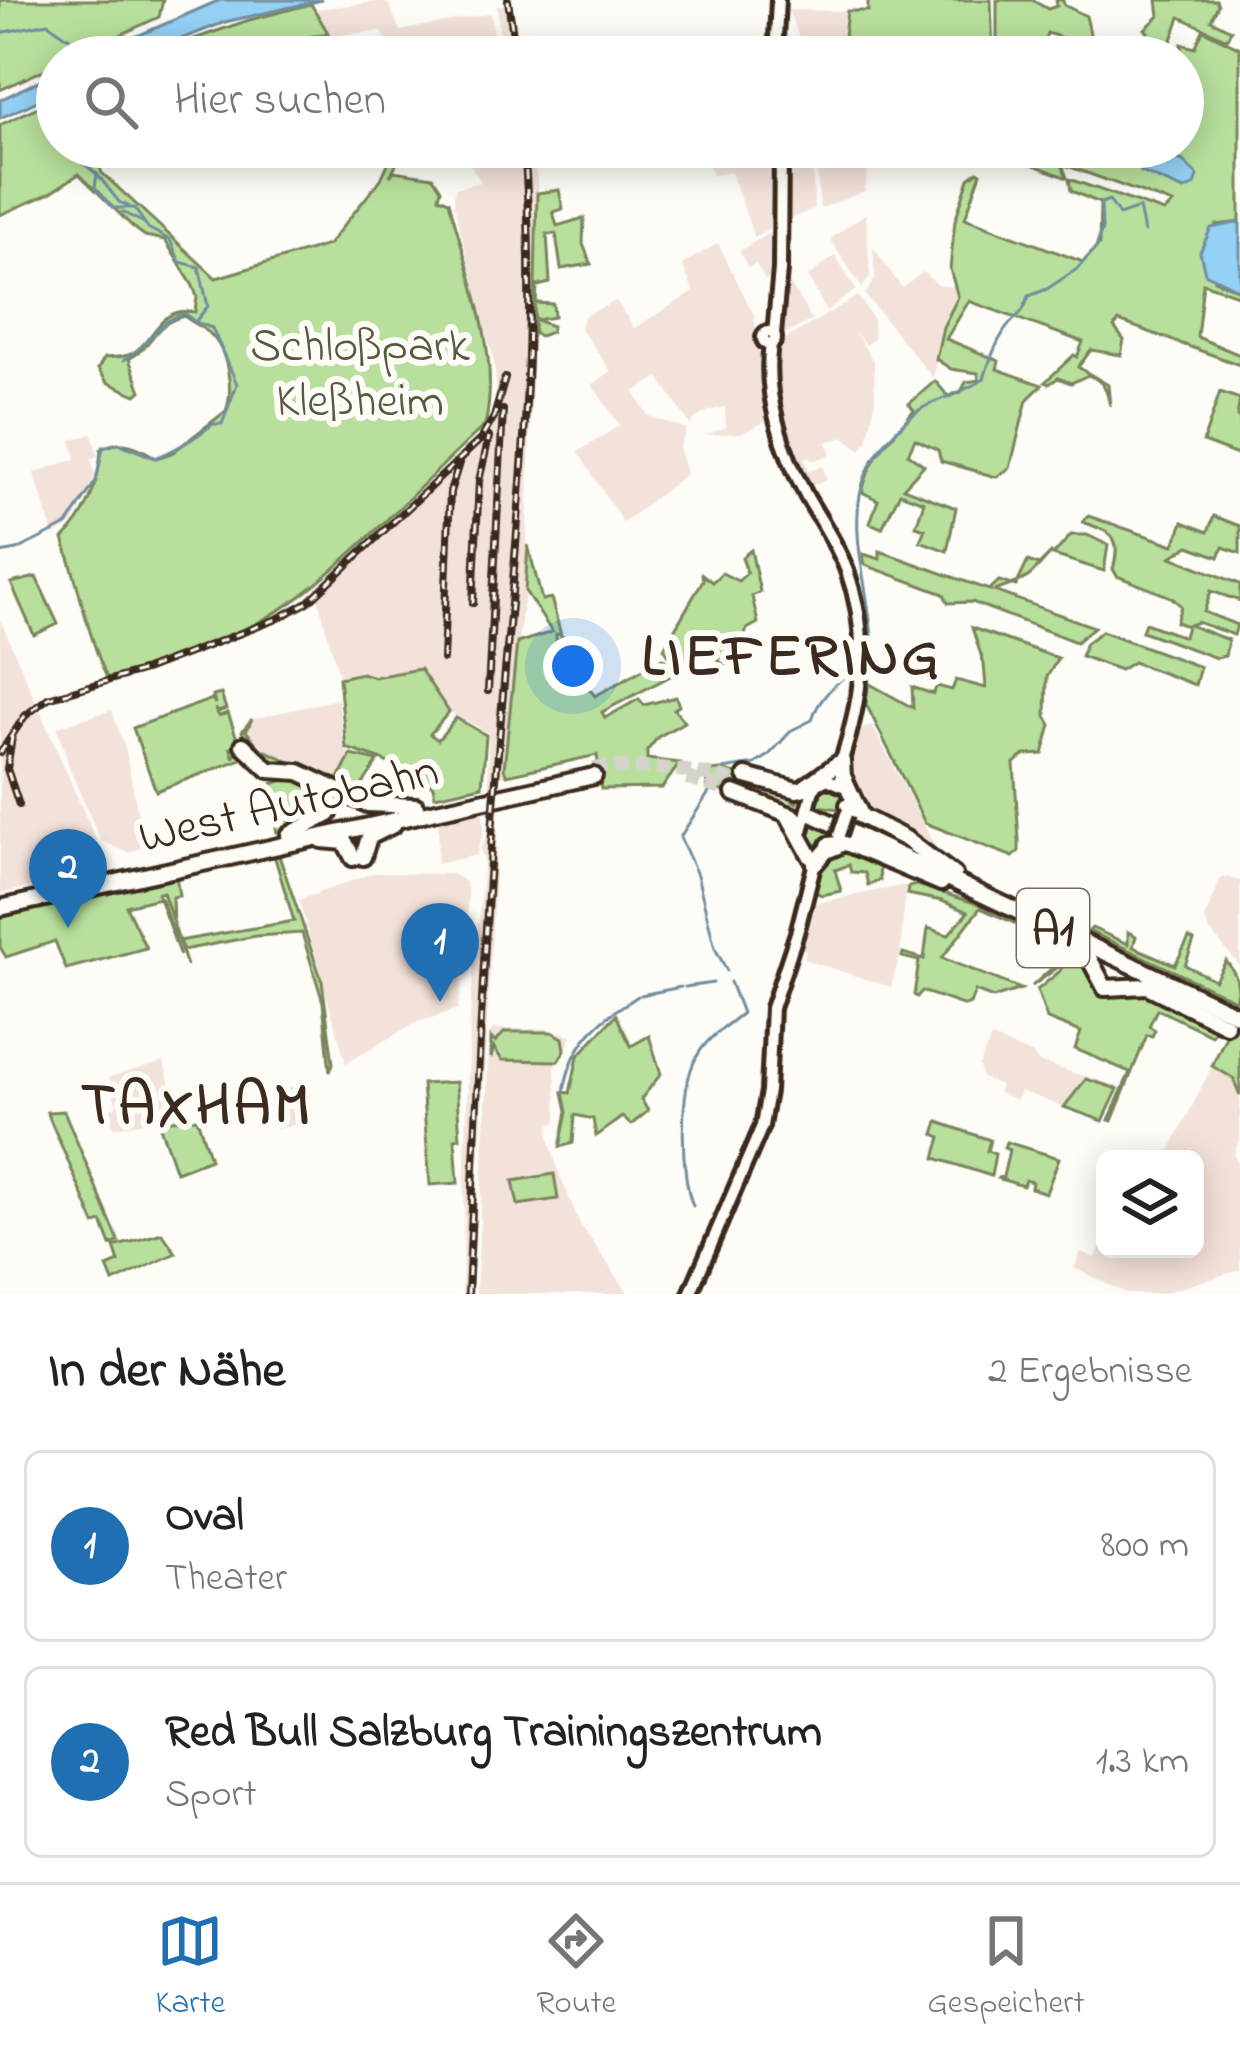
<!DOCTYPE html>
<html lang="de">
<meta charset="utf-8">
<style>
:root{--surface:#fff;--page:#f6f6f6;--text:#222;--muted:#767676;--line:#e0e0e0;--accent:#1f6fb2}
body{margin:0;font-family:"Indie Flower",sans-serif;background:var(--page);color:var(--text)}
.controls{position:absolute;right:36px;bottom:36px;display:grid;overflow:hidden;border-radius:18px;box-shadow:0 6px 30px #0003}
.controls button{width:108px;height:108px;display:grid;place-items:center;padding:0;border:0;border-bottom:3px solid var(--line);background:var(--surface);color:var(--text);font:60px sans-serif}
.you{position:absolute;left:573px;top:666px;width:42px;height:42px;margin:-30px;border:9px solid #fff;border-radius:50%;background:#1a73e8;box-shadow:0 0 0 18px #1a73e833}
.badge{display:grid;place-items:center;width:78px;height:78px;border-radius:50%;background:var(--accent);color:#fff;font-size:39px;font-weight:700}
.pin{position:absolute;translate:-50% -99px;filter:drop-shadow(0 3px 6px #0008)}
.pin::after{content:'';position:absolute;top:63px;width:42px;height:36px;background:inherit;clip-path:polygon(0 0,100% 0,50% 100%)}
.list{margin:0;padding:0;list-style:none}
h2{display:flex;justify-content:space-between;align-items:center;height:156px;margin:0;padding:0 48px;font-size:51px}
h2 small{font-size:39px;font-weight:400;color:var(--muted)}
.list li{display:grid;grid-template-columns:78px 1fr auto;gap:36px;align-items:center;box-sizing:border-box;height:192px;margin:0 24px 24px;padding:0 24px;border:3px solid var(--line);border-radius:18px}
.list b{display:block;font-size:45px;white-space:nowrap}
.list p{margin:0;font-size:39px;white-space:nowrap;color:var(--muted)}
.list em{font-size:39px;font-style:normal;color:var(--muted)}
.icon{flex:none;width:66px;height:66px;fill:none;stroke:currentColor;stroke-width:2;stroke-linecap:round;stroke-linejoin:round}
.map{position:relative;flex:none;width:1240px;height:1294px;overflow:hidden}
.search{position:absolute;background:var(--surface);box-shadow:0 6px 30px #0003;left:36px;right:36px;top:36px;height:132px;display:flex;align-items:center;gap:30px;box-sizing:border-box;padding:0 42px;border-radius:66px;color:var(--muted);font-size:45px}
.sheet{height:588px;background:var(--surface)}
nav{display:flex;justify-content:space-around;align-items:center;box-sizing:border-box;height:168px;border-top:3px solid var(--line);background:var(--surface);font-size:33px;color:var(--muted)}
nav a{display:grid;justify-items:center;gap:6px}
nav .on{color:var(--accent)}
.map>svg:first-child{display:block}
.built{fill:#f3e2da}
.green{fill:#b8e09c;stroke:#7a855d;stroke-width:3;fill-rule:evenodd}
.water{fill:#95d0f5;stroke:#718e9f;stroke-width:3}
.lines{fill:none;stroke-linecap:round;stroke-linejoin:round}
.stream{stroke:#718e9f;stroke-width:3}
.highway-tunnel{stroke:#d6d2cc;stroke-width:14;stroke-dasharray:14 7;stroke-linecap:butt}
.primary-casing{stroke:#3b2a1e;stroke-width:20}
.highway-casing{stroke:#3b2a1e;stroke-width:22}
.primary{stroke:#fdfcf7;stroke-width:10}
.highway{stroke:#fdfcf7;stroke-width:14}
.rail-casing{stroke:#3b2a1e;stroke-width:8}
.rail{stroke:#fdfcf7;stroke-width:3;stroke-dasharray:9;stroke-linecap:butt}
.primary-bridge-casing{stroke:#3b2a1e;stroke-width:20;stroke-linecap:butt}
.primary-bridge{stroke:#fdfcf7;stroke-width:10}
.labels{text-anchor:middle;stroke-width:12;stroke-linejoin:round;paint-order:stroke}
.shield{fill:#fdfcf7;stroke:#75695f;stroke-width:3}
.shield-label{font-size:45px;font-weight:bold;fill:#3b2a1e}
.park-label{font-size:48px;fill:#5a583e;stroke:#fdfcf7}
.street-label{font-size:48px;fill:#3b2a1e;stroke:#fdfcf7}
.district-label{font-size:60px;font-weight:bold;letter-spacing:3px;fill:#3b2a1e;stroke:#fdfcf7}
</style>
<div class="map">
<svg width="1240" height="1294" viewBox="0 0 1240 1294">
<rect width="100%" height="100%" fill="#fdfcf7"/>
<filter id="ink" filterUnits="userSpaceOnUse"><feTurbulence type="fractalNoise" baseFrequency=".00833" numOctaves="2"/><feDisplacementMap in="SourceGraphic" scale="24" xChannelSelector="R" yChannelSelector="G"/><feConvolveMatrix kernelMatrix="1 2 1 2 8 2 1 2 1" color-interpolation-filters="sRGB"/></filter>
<g filter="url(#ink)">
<g class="built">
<polygon points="383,1 389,5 400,31 491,13 497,57 399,57 381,31 337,35 328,33 317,17 317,9"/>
<polygon points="512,3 522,57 502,57 497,6"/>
<polygon points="788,10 847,11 842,49 831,51 830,57 801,57 799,37"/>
<polygon points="460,147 534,147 538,193 525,591 506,738 504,769 507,775 501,776 500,782 472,1294 462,1294 465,1165 471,999 484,861 480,848 487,836 489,802 488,732 449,712 419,670 340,679 317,595 483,437 486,438 494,423 491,420 498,401 494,362 454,204 455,188 481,182"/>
<polygon points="702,147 774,147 773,227 754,237 731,172 712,175"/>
<polygon points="790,147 806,149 812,155 814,209 789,219 785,216 789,202"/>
<polygon points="810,147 871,147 865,191 820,209 816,156"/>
<polygon points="866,213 870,277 862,288 830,239"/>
<polygon points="773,231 773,276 765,280 756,264 748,267 739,251"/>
<polygon points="718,243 754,315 768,420 742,433 705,435 726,427 725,407 708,411 692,421 691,426 659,377 634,392 648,416 687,429 679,448 686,474 623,523 578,452 620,425 592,385 611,371 580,328 584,316 616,301 634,328 694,292 682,265"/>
<polygon points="873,247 902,288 923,272 938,285 954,287 957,295 942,327 933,378 865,295 875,278"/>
<polygon points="835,256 856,290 826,311 808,276"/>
<polygon points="783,272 812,320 783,335 779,332"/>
<polygon points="858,296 873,319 874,339 865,345 853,330 874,362 875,402 867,441 861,450 844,437 827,442 831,455 811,461 810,456 804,458 809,470 823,466 827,480 804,487 782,426 772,376 775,345"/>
<polygon points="92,434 98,456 91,459 95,474 90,493 72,524 54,536 34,473 76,459 71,440"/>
<polygon points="0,619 108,868 0,894"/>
<polygon points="338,699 344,748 351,755 350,763 335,781 267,752 246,731 252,719"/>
<polygon points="112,710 126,752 144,846 129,853 101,841 72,775 57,727"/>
<polygon points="872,725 938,852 935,858 867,815 844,763 855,732"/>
<polygon points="483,810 484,830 476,855 437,864 439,819"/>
<polygon points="373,873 452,874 465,882 468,894 462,982 458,1009 415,1023 346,1063 299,900"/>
<polygon points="1226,877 1240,881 1240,966 1209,930 1205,918 1221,878"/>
<polygon points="906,885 900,956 891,987 812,962 804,959 806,950 795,947 809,909 815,903"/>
<polygon points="546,1029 572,1035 561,1061 555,1062 557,1118 556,1123 550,1124 549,1138 558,1171 580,1224 629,1294 476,1294 490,1032 493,1029"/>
<polygon points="991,1038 1034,1055 1038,1062 1119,1087 1103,1121 1020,1091 1016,1100 998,1093 1000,1085 982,1078 979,1066"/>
<polygon points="164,1062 179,1117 114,1127 107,1109 117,1106 109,1077"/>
<polygon points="1212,1066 1234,1078 1240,1096 1240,1137 1234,1155 1240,1169 1240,1270 1159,1294 1128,1294 1074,1268 1081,1252 1095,1258 1101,1247 1118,1255 1122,1249 1195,1249 1195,1159 1166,1159"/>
<polygon points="297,1086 305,1123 276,1129 267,1092"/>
</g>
<g class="green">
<polygon points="0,0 163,0 159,17 72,57 57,57 57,64 0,90"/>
<polygon points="868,0 991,0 993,57 830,57 830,50 843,46 847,11 868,11"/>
<polygon points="997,0 1032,0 1048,9 1057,6 1056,0 1063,0 1064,5 1086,16 1095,55 1064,57 1056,50 1060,37 1047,33 1042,46 1027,55 1022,53 1023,45 997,41"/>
<polygon points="1157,0 1216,0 1218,5 1211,20 1231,30 1227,39 1180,17 1169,48 1137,51 1148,32 1145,29 1159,16"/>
<polygon points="311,4 328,33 309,37 310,46 314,47 313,57 167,57 171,47 249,20"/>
<path d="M1203,30L1240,48V222L1216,225L1214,280L1240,290V296L1203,283L1197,337L1240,355V365L1119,321L1114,327L1124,340L1121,355L1091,350L1078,367L1108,385L1110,406C1107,391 1105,381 1088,375L1071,383L1058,378L1049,384L1045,382L1074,355L1077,357L1083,342L969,301L946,339L995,359L999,361L997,369L1042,385L1027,400L1010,468L996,477L941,461L938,450L915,439L908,454L924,465L903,488L956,508L947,551L920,541L925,529L916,526L924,502L900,493L882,528L870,523L878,500L862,492C873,450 889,442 914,410L909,404L935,381L949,397L961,392L966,382L979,380L978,373L951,369L936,359L943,327L958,297L950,269L955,220L969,178L978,171L981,173L965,218L1083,262L1099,245L1100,203L1071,191L1069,179L1164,212L1173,204L1062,164L1067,178L1001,152L1004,147H1183L1182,44L1195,48ZM1153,151L1183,161L1189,169L1184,189L1141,168Z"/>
<path d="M57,98V147H92L102,173L216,278L328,245L381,179L391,157L388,147H405L390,176L394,171L433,177L441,189L439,197L449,201C467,271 502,353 485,425C429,477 375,535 316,584C261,630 177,662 107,678C87,633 79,585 63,539C87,516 99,483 101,449C123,439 137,445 156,458L172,453L226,411C234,390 228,350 209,333C202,327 192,322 184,316C152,324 154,345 129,359L141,391L136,395L107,382L98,369L104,358C114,357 124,358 133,353C156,339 158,306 195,312L197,297L193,286L165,240L145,236L133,227L79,174L50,193L0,215V125Z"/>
<polygon points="559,190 563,209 553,212 557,226 584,218 583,244 591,264 561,269 556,234 547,234 550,283 537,286 536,303 553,304 554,317 536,320 552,326 551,332 540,336 534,334 537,193"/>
<polygon points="1220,392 1240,399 1237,417 1240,419 1240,456 1203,442"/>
<path d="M1088,516L1174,545L1183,522L1208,532L1214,516L1240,526V553L1223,547L1219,557L1189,546L1171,557L1240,584V601L1211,591L1204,612L1237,625L1234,635L1197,622L1189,625L1228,640L1225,656L1216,658L1142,631L1145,623L1184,637L1187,626L1176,622L1181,606L1171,597L1117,576L1113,569C1122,537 1113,533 1083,522Z"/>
<polygon points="1071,535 1087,535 1108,545 1104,571 1053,555"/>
<polygon points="528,545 542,600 551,598 561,635 556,634 556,642 562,637 576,640 577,673 595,696 663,658 676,673 602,712 605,718 639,699 644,705 676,697 679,706 674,709 684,722 658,737 647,751 647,759 680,763 662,788 601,789 597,755 507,775 504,769 517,643 552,632 525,591"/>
<polygon points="751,550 760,592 752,596 758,623 747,629 738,655 731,655 725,664 718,662 718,651 709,648 695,663 683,654 674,662 664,648 703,580 702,574 712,582 722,573 738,581 747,573 742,557"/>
<path d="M880,551L989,590L999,581L1016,586L1028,561L1039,565L1052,552C1027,581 1027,580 994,591L1094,627L1076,642L972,602L948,603L944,594L865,565L863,554L880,559Z"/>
<polygon points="36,577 58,624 34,635 11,583"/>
<polygon points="972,628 1058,658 1047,677 1046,716 1051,725 1043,754 1025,755 1014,763 1019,840 1019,851 1013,857 925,823 866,704 868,683 913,708 912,687 933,694 937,686 952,690 956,680 986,688 984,664"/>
<polygon points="1102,631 1200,667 1195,685 1133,662 1120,670 1081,656 1086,643"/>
<polygon points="420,669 449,712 430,734 438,740 456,718 486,735 482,786 435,796 433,786 380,759 346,748 339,678 362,673 374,677"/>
<polygon points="221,694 226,709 218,712 215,708 219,716 228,713 240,747 232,750 230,747 234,758 234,754 242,751 244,758 156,791 133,728 212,699 215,704 213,696"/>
<path d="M252,719L246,731L260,748L332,781L339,778L351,755L378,761L357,793C315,781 257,778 242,731Z"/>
<polygon points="720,770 808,791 805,797 792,792 786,797 797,803 804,800 800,818 707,786 710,771"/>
<polygon points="295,777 322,788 330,798 321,819 277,832 267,792 272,784"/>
<polygon points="819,784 839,785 846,797 842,817 839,809 818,806 813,818 817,825 838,830 835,839 823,845 815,844 805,834"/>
<polygon points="844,847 879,864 880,880 868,885 865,873 851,872 849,865 835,870 841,891 822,895 814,892 820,861"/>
<polygon points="278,853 322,981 333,1063 330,1072 323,1002 302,933 256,936 183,950 179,941 294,921 274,855"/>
<polygon points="176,875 179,896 172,897 173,925 187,966 163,892 157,894 162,900 180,956 159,898 126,906 146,948 66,969 55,941 6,957 0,947 0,916"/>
<polygon points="917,885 978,904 1071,947 1057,968 1032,986 1054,966 1059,943 980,908 942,958 1021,989 993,998 975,991 970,1004 965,1006 922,991 917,997 914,995 919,961 902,957 903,953 924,959 928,928 948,935 968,912 942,901 907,894 908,887"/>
<path d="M1092,928L1128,944V932L1136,936L1133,947L1175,965L1189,938L1194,941L1185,965L1215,980L1226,961C1237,975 1240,983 1235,1000L1089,931Z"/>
<polygon points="1074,950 1081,954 1096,984 1137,987 1216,1029 1211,1035 1157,1009 1149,1026 1155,1030 1152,1036 1147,1035 1112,1121 1109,1120 1130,1072 1075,1049 1081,1032 1047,1019 1037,990 1059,972"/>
<polygon points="616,1015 631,1046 649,1036 661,1074 641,1099 648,1111 631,1125 622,1117 596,1136 593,1119 575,1115 573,1143 560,1147 567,1112 563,1092 570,1093 578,1056"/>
<polygon points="1232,1023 1240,1026 1240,1096 1233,1078 1212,1066"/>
<polygon points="505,1032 552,1032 563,1038 565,1050 558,1061 502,1060 494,1048 491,1058 491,1038 495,1042"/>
<polygon points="1086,1079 1118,1089 1103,1121 1064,1107"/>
<polygon points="456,1082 460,1138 455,1139 458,1183 430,1185 422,1084"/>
<polygon points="64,1111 119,1242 111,1245 102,1222 95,1224 47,1112"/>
<polygon points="197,1118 210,1159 176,1172 158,1121"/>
<polygon points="938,1122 990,1140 987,1151 995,1154 991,1176 935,1158 941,1137 934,1134"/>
<polygon points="1006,1142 1059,1158 1046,1193 1031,1188 1032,1182 1025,1180 1023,1186 997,1178 1003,1177 1009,1150 1004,1148"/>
<polygon points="554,1174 558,1199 518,1205 513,1181"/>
<polygon points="162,1233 176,1253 113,1282 107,1267 119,1262 114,1247"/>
</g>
<g class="water">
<polygon points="220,0 322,0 225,22 135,57 89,57"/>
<polygon points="57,72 57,92 0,118 0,100"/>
<polygon points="1152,151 1183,161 1198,176 1195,185 1184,190 1141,172 1146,154"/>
<polygon points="1240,222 1240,290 1205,273 1200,252 1211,228"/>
</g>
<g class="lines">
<g class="stream">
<polyline points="0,33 48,23 89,52"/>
<polyline points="57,120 57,133"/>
<polyline points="97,174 119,202 128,206"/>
<polyline points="122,212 144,223"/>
<path d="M124,360C151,344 153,324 185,313L194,321"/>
<path d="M0,553L17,550L67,525L96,481L103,447L118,443L155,458C177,450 195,438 213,424H222L237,384L212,328L195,322L208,306L199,267L180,262L170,240L148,228L134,208H113L95,187L97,174L74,156L69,147"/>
<path d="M866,668L872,664L873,648C866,551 824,483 918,411C933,399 962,394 984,379C989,361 995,345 1005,330C1016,314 1021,319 1029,296L1047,289L1077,269L1096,248L1102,229L1101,203L1109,200L1119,215L1139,208L1144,232"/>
<path d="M723,769L755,764L768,756L792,730L812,720C816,703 837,679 854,671"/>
<polyline points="710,791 680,837 697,875 715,948 727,971"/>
<polyline points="685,987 713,983"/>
<polyline points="641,995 681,987"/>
<polyline points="629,1002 638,996"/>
<path d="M564,1092C570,1050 592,1025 627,1003"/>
<path d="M693,1206C680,1174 679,1089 696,1058C707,1037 724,1028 742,1013L730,982"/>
</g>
<g class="highway-tunnel">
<path d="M593,769C672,761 744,778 816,810"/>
<polyline points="687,778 734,793"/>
</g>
<defs>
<g id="primary">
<polyline points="775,57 778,0"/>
<circle cx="769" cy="338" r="6"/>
<polyline points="774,334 780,270 781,147"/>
<path d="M771,344C763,395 783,452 807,497C821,521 837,544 847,571C871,637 862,699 841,763"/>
<polyline points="802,831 814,786 827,779 843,786"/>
<polyline points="690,1294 762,1126 768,1091 772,1008 797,933 816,858"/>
</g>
<g id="highway">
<polyline points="243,745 269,770 299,772 367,804 416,806"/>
<polyline points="842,761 843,776 860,813"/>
<polyline points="746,776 797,790 814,786"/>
<polyline points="805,787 837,764"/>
<polyline points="734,793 793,816 801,824"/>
<polyline points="848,805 855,813 906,839 954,875"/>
<polyline points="814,815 1240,1016"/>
<polyline points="789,817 811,857"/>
<polyline points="289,835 329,814 331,798 321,786"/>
<polyline points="322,840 345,842 353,858"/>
<polyline points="829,845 846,843 941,883"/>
<polyline points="363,857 369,837 393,825"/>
<polyline points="815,864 826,851 838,846"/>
<polyline points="0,908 594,776"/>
<polyline points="1073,944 1088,956 1105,988 1147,986 1226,1025"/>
</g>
</defs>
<use href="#primary" class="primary-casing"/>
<use href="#highway" class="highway-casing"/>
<use href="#primary" class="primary"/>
<use href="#highway" class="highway"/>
<defs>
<g id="rail">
<polyline points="508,0 516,57"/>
<polyline points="473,603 479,481 489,437"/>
<polyline points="443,659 450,492 459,463"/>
<polyline points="488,691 503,410"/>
<polyline points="12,737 7,769 19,805"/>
<polyline points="0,753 25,716 48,698 145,670 277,619 308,602 481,439 494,417 505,378"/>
<path d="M468,1294C477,1106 484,917 500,729C516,537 540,341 524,147"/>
</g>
</defs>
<use href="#rail" class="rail-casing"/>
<use href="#rail" class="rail"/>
<defs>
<polyline id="primary-bridge" points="839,835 846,814"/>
</defs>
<use href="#primary-bridge" class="primary-bridge-casing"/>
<use href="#primary-bridge" class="primary-bridge"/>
</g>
</g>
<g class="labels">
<rect class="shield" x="1017" y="889" width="72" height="78" rx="9"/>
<g class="shield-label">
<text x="1053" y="944">A1</text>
</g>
<g class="park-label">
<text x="360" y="360">Schloßpark<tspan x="360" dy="55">Kleßheim</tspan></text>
</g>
<g class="street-label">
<text transform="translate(288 801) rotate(-13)" y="17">West Autobahn</text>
</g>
<g class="district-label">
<text x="792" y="674">LIEFERING</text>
<text x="197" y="1123">TAXHAM</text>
</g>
</g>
</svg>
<div class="controls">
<button><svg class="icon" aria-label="layers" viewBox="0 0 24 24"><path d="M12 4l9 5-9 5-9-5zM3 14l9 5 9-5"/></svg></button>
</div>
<div class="you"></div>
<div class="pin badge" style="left:440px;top:1002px">1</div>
<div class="pin badge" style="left:68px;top:928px">2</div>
<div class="search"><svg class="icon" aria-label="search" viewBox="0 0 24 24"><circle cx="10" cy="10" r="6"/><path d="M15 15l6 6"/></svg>Hier suchen</div>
</div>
<section class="sheet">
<h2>In der Nähe<small>2 Ergebnisse</small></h2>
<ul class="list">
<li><span class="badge">1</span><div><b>Oval</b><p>Theater</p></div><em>800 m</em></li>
<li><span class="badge">2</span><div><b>Red Bull Salzburg Trainingszentrum</b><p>Sport</p></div><em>1.3 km</em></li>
</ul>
</section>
<nav>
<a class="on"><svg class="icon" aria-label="map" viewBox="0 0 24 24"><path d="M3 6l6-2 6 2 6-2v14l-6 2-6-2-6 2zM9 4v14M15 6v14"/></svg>Karte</a>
<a><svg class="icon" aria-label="directions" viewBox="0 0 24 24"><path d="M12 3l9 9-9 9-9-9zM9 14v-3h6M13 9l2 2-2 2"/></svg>Route</a>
<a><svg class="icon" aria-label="saved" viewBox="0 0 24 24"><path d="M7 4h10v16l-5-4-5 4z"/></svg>Gespeichert</a>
</nav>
